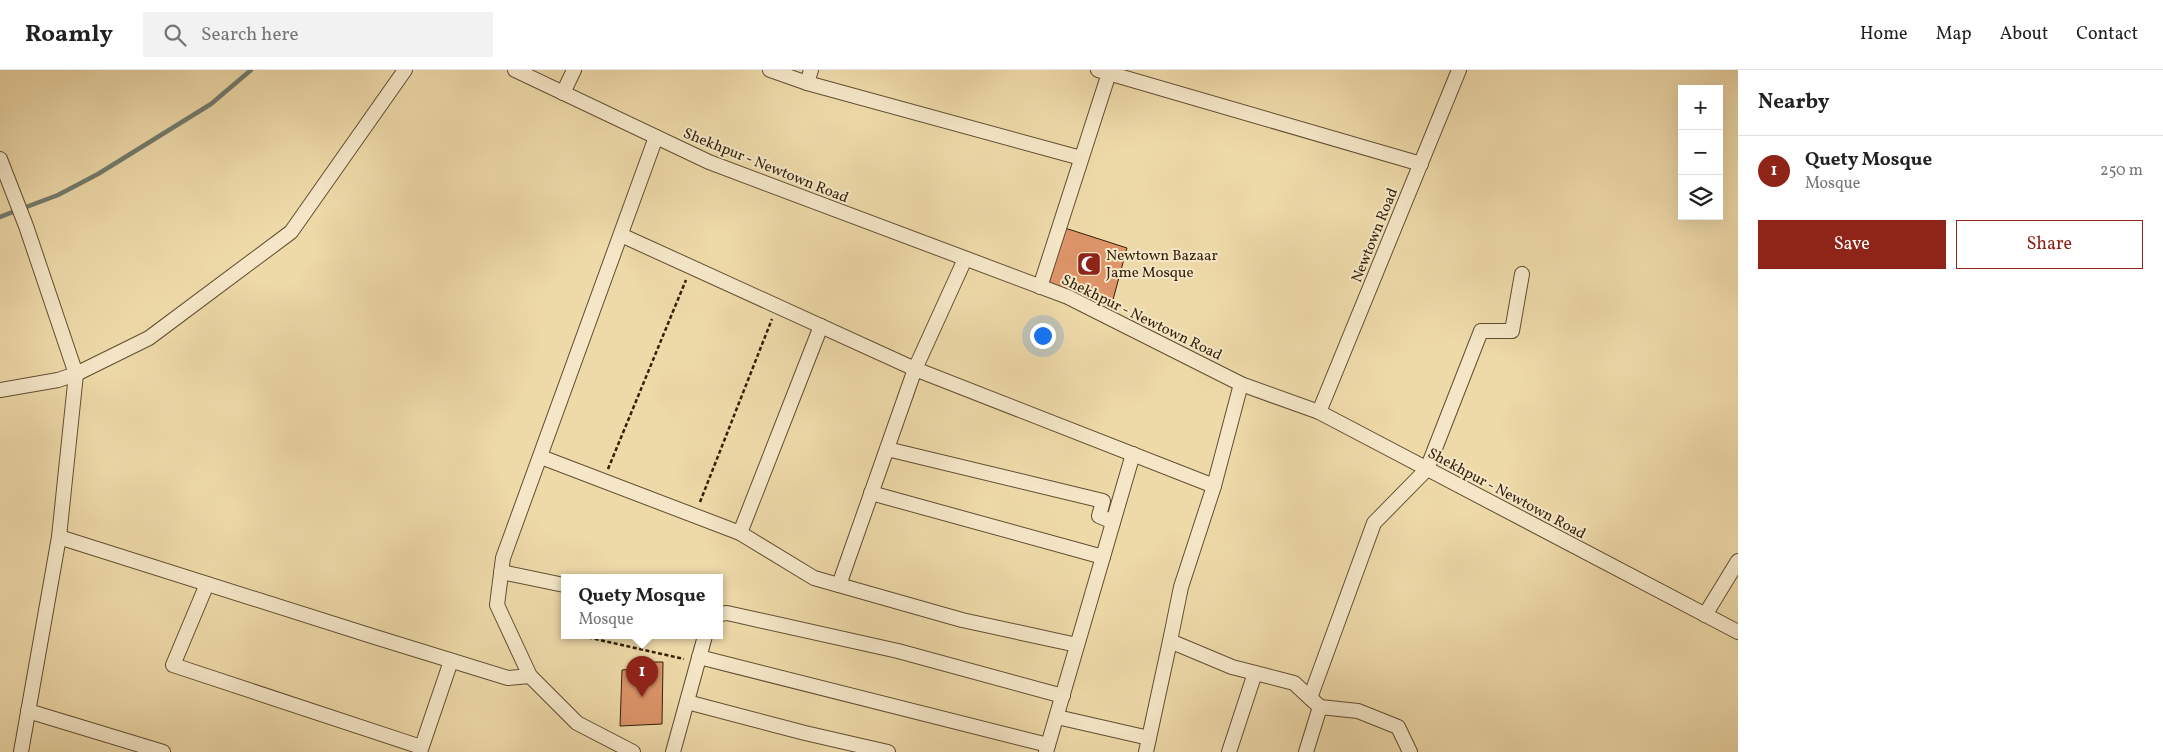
<!DOCTYPE html>
<meta charset="utf-8">
<style>
:root{--surface:#fff;--page:#f2f2f2;--text:#222;--muted:#767676;--line:#e0e0e0;--accent:#8f2418}
body{margin:0;font-family:Vollkorn,serif;background:var(--page);color:var(--text)}
.controls{position:absolute;right:15px;top:15px;display:grid;overflow:hidden;border-radius:0px;box-shadow:0 5px 20px #0002}
.controls button{width:45px;height:45px;display:grid;place-items:center;padding:0;border:0;border-bottom:1px solid var(--line);background:var(--surface);color:var(--text);font:25px sans-serif}
.you{position:absolute;left:1042px;top:265px;width:18px;height:18px;margin:-12px;border:4px solid #fff;border-radius:50%;background:#1a73e8;box-shadow:0 0 0 8px #1a73e833}
.badge{display:grid;place-items:center;width:32px;height:32px;border-radius:50%;background:var(--accent);color:#fff;font-size:16px;font-weight:700}
.pin{position:absolute;translate:-50% -41px;filter:drop-shadow(0 1px 2px #0008)}
.pin::after{content:'';position:absolute;top:26px;width:18px;height:15px;background:inherit;clip-path:polygon(0 0,100% 0,50% 100%)}
.popup{position:absolute;left:561px;top:504px;width:162px;height:65px;box-sizing:border-box;display:grid;place-content:center;border-radius:0px;background:var(--surface);filter:drop-shadow(0 1px 4px #0005);font-size:16px;white-space:nowrap;color:var(--muted)}
.popup b{font-size:19px;color:var(--text)}
.popup::after{content:'';position:absolute;left:50%;top:100%;margin-left:-10px;border:10px solid transparent;border-top-color:var(--surface)}
.list{margin:0;padding:0;list-style:none}
h2{display:flex;justify-content:space-between;align-items:center;height:65px;margin:0;padding:0 20px;font-size:21px}
h2 small{font-size:16px;font-weight:400;color:var(--muted)}
.list li{display:grid;grid-template-columns:32px 1fr auto;gap:15px;align-items:center;box-sizing:border-box;height:70px;padding:0 20px;border-top:1px solid var(--line)}
.list b{display:block;font-size:19px;white-space:nowrap}
.list p{margin:0;font-size:16px;white-space:nowrap;color:var(--muted)}
.list em{font-size:16px;font-style:normal;color:var(--muted)}
.actions{display:flex;gap:10px;padding:15px 20px}
.actions a{flex:1;padding:11px 0;border:1px solid var(--accent);border-radius:0px;text-align:center;font-size:18px;color:var(--accent)}
.actions .main{background:var(--accent);color:#fff}
.icon{flex:none;width:28px;height:28px;fill:none;stroke:currentColor;stroke-width:2;stroke-linecap:round;stroke-linejoin:round}
.map{position:relative;flex:none;width:1738px;height:682px;overflow:hidden}
header{display:flex;align-items:center;gap:30px;box-sizing:border-box;height:70px;padding:0 25px;background:var(--surface);border-bottom:1px solid var(--line)}
header strong{font-size:24px}
nav{display:flex;gap:28px;margin-inline-start:auto;font-size:18px}
.search{width:350px;height:45px;background:var(--page);display:flex;align-items:center;gap:12px;box-sizing:border-box;padding:0 18px;border-radius:0px;color:var(--muted);font-size:19px}
main{display:flex}
aside{flex:1;background:var(--surface)}
.map>svg:first-child{display:block}
.lines{fill:none;stroke-linecap:round;stroke-linejoin:round}
.stream{stroke:#727b6d;stroke-width:4.5}
.building{fill:#dc9468;stroke:#321f08}
.minor-casing{stroke:#614e30;stroke-width:16}
.path{stroke:#321f08;stroke-width:2.5;stroke-dasharray:4 2.5;stroke-linecap:butt}
.minor{stroke:#f4e6c7;stroke-width:14}
.labels{text-anchor:middle;stroke-width:4;stroke-linejoin:round;paint-order:stroke}
.street-label{font-size:15px;fill:#321f08;stroke:#f4e6c7}
.poi-label{font-size:15px;fill:#321f08;stroke:#f4e6c7;text-anchor:start}
</style>
<header>
<strong>Roamly</strong>
<div class="search"><svg class="icon" aria-label="search" viewBox="0 0 24 24"><circle cx="10" cy="10" r="6"/><path d="M15 15l6 6"/></svg>Search here</div>
<nav><a>Home</a><a>Map</a><a>About</a><a>Contact</a></nav>
</header>
<main>
<div class="map">
<svg width="1738" height="682" viewBox="0 0 1738 682">
<rect width="100%" height="100%" fill="#eed9a9"/>
<filter id="stains"><feTurbulence type="fractalNoise" baseFrequency=".004" numOctaves="4"/><feColorMatrix values="0 0 0 0 .2 0 0 0 0 .09 0 0 0 0 .02 0 0 0 .5 -.17"/></filter>
<radialGradient id="worn" r=".72"><stop offset=".6" stop-color="#630" stop-opacity="0"/><stop offset="1" stop-color="#630" stop-opacity=".3"/></radialGradient>
<g class="lines">
<polyline class="stream" points="0,147 58,125 98,104 211,34 251,0"/>
</g>
<g class="building">
<polygon points="1065,158 1127,178 1111,237 1049,213"/>
<polygon points="636,592 663,592 662,654 620,656 622,600 635,599"/>
</g>
<g class="lines">
<defs>
<g id="minor">
<polyline points="515,0 709,92 1068,227 1241,314 1319,342 1738,562"/>
<polyline points="770,0 807,13"/>
<polyline points="811,0 807,13 1081,88"/>
<polyline points="1098,0 1421,94"/>
<polyline points="563,23 574,0"/>
<polyline points="0,89 26,156 76,304 59,467 21,682"/>
<polyline points="621,165 915,299 965,189"/>
<polyline points="1040,217 1110,0"/>
<polyline points="0,320 58,310 76,304 149,268 291,162 405,0"/>
<polyline points="1319,342 1459,0"/>
<polyline points="887,379 1103,431 1099,446 1113,452"/>
<polyline points="541,387 740,463 814,508 962,550 1077,575"/>
<polyline points="1214,416 1181,517 1170,571 1232,597 1294,613 1320,637 1306,682"/>
<polyline points="871,423 1103,487"/>
<polyline points="740,463 821,256"/>
<polyline points="59,467 375,567 508,608 530,606 497,535 503,488 656,67"/>
<polyline points="501,502 564,515"/>
<polyline points="207,514 173,595 421,677"/>
<polyline points="839,515 915,299 1214,416 1241,314"/>
<polyline points="720,544 727,543 898,581 1063,626"/>
<polyline points="1705,545 1738,491"/>
<polyline points="699,587 1048,675"/>
<polyline points="530,606 577,653 633,682"/>
<polyline points="1310,628 1374,453 1427,399 1481,261 1512,261 1522,204"/>
<polyline points="687,632 805,663 888,682"/>
<polyline points="1320,637 1358,641 1398,657 1410,682"/>
<polyline points="28,641 163,682"/>
<polyline points="1057,647 1149,668"/>
<polyline points="420,682 451,591"/>
<polyline points="673,682 705,566"/>
<polyline points="1046,682 1133,384"/>
<polyline points="1146,682 1170,571"/>
<polyline points="1229,682 1255,603"/>
</g>
</defs>
<use href="#minor" class="minor-casing"/>
<g class="path">
<polyline points="608,399 686,210"/>
<polyline points="700,432 772,249"/>
<polyline points="562,561 564,562"/>
<polyline points="582,566 684,589"/>
</g>
<use href="#minor" class="minor"/>
</g>
<defs>
<symbol id="mosque-square" viewBox="-11 -11 22 22"><rect x="-9" y="-9" width="18" height="18" rx="4" fill="#8f2418" stroke="#f4e6c7"/><path d="M3.5-4.9A6 6 0 1 0 3.5 4.9A5 5 0 1 1 3.5-4.9Z" fill="#fff"/></symbol>
</defs>
<g fill-rule="evenodd">
<use href="#mosque-square" x="1075" y="180" width="28" height="28"/>
</g>
<g class="labels">
<g class="street-label">
<text transform="translate(766 95) rotate(22)" y="5">Shekhpur - Newtown Road</text>
<text transform="translate(1374 165) rotate(-68)" y="5">Newtown Road</text>
<text transform="translate(1142 247) rotate(26)" y="5">Shekhpur - Newtown Road</text>
<text transform="translate(1507 423) rotate(28)" y="5">Shekhpur - Newtown Road</text>
</g>
<g class="poi-label">
<text x="1106" y="190">Newtown Bazaar<tspan x="1106" dy="17">Jame Mosque</tspan></text>
</g>
</g>
<rect width="100%" height="100%" filter="url(#stains)"/>
<rect width="100%" height="100%" fill="url(#worn)"/>
</svg>
<div class="controls">
<button>+</button>
<button>−</button>
<button><svg class="icon" aria-label="layers" viewBox="0 0 24 24"><path d="M12 4l9 5-9 5-9-5zM3 14l9 5 9-5"/></svg></button>
</div>
<div class="you"></div>
<div class="pin badge" style="left:642px;top:627px">1</div>
<div class="popup"><b>Quety Mosque</b>Mosque</div>
</div>
<aside>
<h2>Nearby<small></small></h2>
<ul class="list">
<li><span class="badge">1</span><div><b>Quety Mosque</b><p>Mosque</p></div><em>250 m</em></li>
</ul>
<div class="actions"><a class="main">Save</a><a>Share</a></div>
</aside>
</main>
